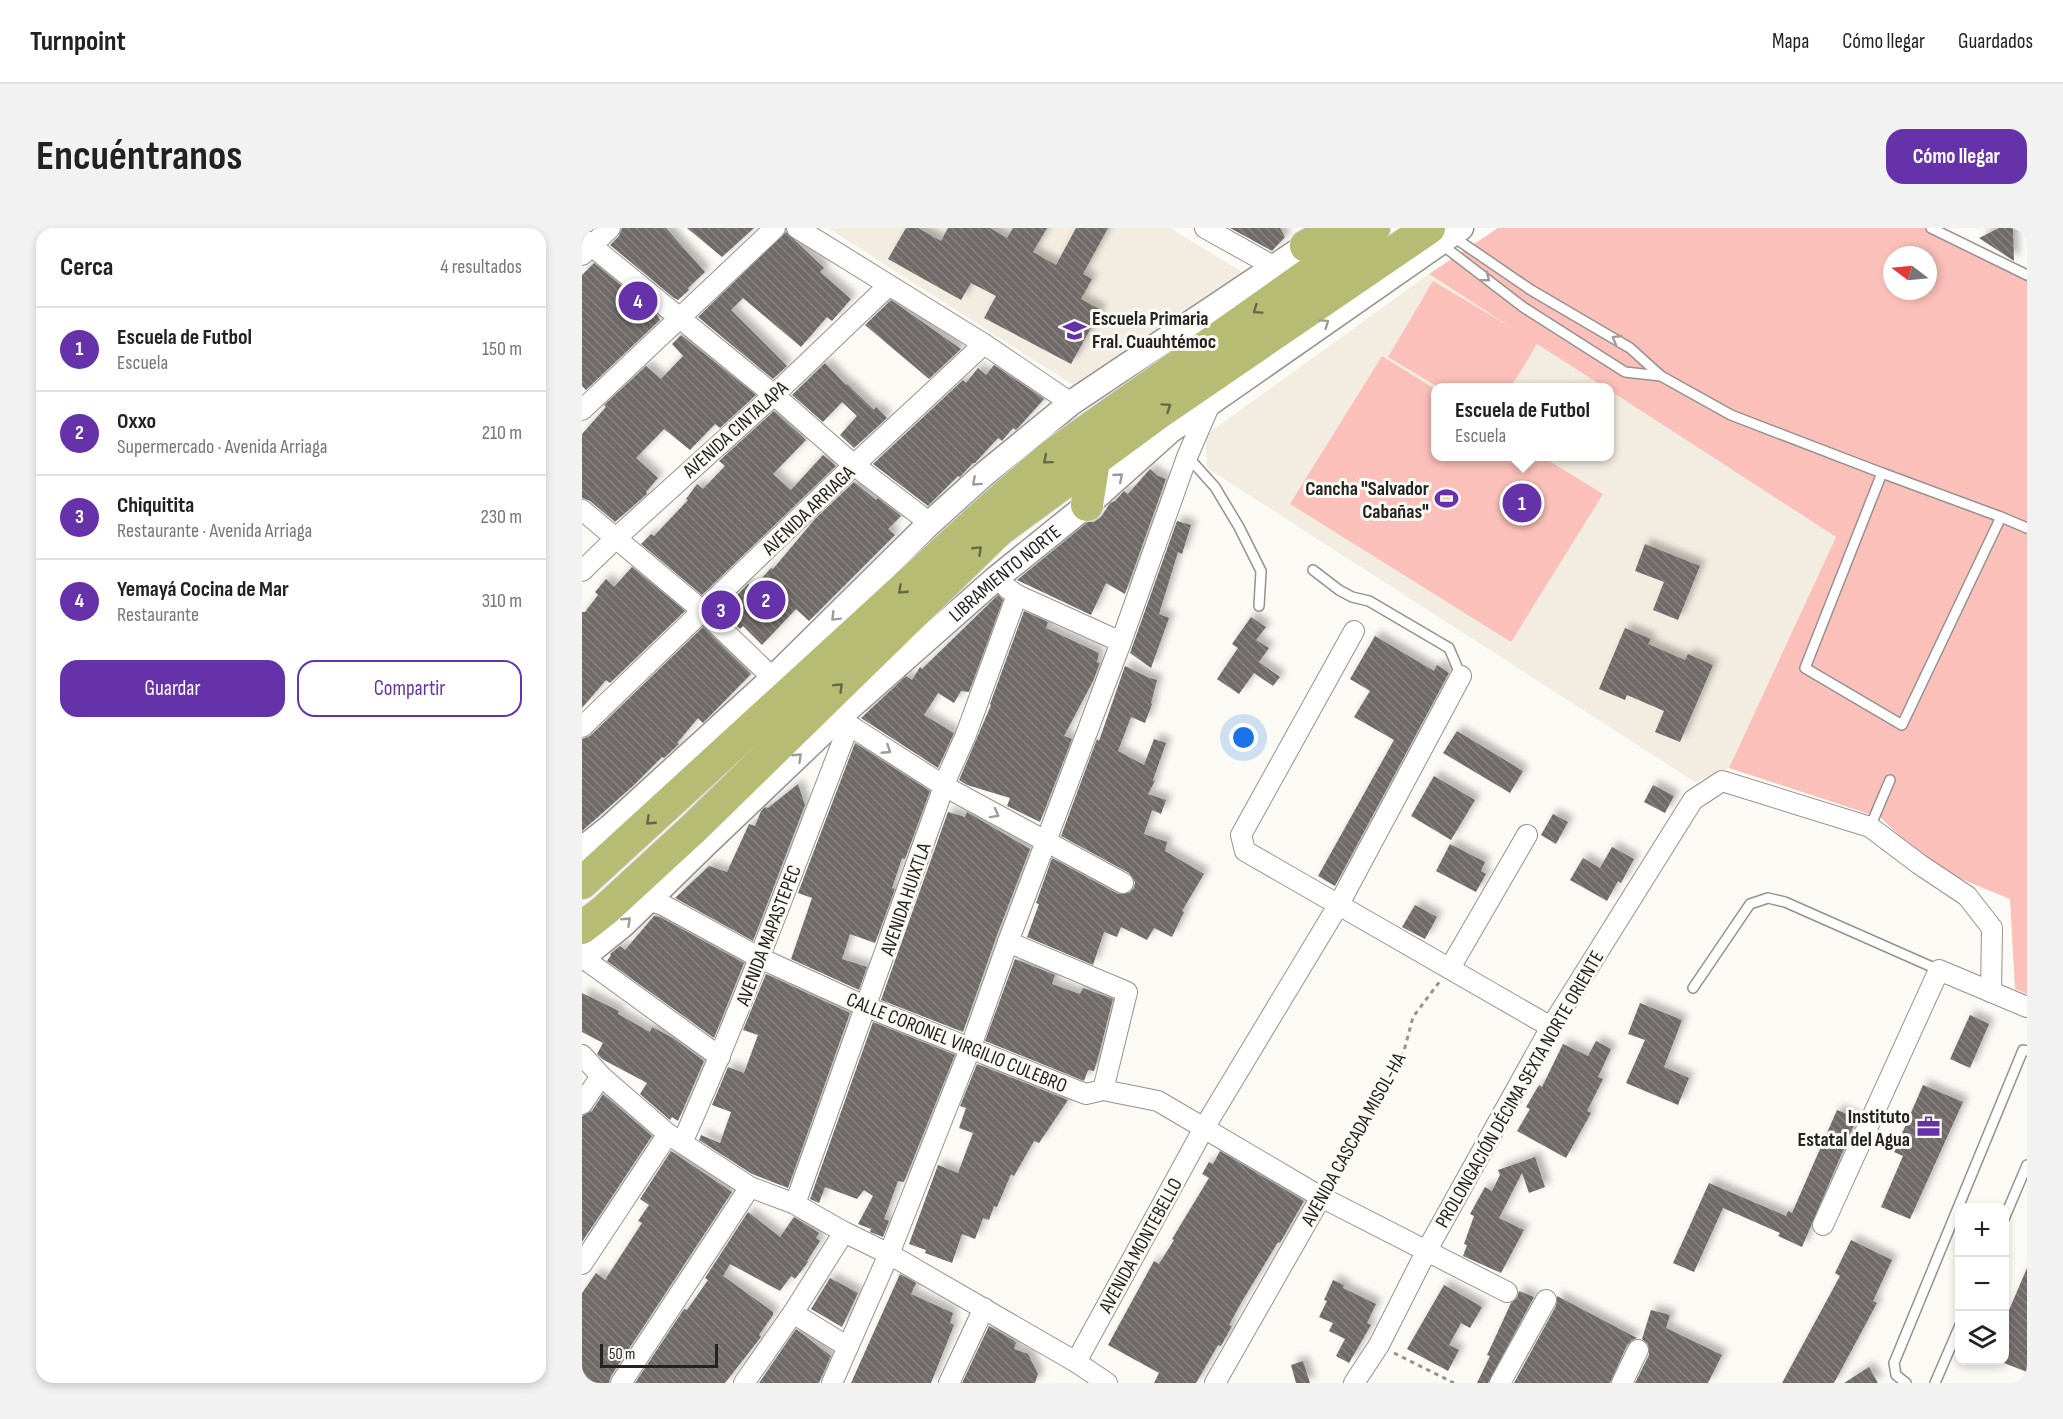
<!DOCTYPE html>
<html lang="es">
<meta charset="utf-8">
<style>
:root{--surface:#fff;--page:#f2f2f2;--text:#222;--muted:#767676;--line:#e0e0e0;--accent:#6632a9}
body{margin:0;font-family:"Sofia Sans Condensed",sans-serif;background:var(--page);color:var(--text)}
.controls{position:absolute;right:18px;bottom:18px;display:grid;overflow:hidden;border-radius:12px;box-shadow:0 3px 9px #0003}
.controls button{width:54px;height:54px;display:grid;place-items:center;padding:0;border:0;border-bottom:2px solid var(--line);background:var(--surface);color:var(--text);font:30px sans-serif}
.compass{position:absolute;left:1301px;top:18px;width:54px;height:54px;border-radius:50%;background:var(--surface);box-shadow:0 3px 9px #0003;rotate:286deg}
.scale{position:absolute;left:18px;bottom:15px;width:118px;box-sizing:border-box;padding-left:6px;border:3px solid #232321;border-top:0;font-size:16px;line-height:21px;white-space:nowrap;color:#232321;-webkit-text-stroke:4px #fcfaf5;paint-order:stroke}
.you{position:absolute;left:662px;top:510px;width:21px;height:21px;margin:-15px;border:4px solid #fff;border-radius:50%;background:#1a73e8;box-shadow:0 0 0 9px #1a73e833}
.badge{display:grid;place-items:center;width:39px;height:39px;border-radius:50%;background:var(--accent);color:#fff;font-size:20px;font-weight:700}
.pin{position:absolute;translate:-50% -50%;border:3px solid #fff;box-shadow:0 2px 6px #0006}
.popup{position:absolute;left:849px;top:155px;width:183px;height:78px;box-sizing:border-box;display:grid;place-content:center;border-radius:12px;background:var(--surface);filter:drop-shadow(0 2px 4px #0005);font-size:20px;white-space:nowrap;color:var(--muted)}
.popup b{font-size:22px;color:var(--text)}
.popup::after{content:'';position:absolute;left:50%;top:100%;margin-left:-12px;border:12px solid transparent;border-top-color:var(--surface)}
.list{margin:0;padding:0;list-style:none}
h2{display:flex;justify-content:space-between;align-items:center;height:78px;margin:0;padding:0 24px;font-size:26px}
h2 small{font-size:20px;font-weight:400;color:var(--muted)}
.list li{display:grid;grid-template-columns:39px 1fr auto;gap:18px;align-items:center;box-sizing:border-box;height:84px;padding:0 24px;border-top:2px solid var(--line)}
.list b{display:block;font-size:22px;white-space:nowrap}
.list p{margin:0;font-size:20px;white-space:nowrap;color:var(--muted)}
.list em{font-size:20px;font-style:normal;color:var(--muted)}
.actions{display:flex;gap:12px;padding:18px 24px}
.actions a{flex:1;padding:14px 0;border:2px solid var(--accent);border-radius:18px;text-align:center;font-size:21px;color:var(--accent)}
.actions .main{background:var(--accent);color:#fff}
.icon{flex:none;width:33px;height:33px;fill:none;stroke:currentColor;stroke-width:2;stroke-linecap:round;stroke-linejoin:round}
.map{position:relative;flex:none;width:1445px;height:1155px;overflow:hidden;border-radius:18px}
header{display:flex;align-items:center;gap:36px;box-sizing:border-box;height:84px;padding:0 30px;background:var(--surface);border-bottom:2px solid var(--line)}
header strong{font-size:28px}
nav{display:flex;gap:33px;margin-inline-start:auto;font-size:21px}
.intro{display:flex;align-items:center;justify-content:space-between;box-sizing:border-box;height:144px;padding:0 36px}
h1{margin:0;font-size:42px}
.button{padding:15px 27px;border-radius:18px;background:var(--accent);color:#fff;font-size:21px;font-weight:700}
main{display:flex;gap:36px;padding:0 36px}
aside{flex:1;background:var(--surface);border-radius:18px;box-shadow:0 3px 9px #0003}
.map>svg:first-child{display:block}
.built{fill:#f3ede1}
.green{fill:#fbc0b9;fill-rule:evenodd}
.building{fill:url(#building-back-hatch);filter:url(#shadow)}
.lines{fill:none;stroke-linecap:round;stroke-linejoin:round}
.service-casing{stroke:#94928e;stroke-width:12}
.minor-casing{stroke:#94928e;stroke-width:22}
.tertiary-casing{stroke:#94928e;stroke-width:27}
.trunk-casing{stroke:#d7d7d7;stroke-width:34}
.path{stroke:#969592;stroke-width:3;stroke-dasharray:4.5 4.5;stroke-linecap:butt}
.service{stroke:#fff;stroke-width:9}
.minor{stroke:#fff;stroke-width:20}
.tertiary{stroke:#fff;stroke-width:24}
.trunk{stroke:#b6bc74;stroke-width:32}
.oneway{stroke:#9c9c9b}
.oneway2{stroke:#656846}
.labels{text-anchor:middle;stroke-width:6;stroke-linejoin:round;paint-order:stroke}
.poi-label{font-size:20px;font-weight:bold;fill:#232321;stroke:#fcfaf5;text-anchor:end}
.street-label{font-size:20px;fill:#232321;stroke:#fcfaf5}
</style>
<header>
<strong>Turnpoint</strong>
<nav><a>Mapa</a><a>Cómo llegar</a><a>Guardados</a></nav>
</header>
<div class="intro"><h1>Encuéntranos</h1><a class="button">Cómo llegar</a></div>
<main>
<aside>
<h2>Cerca<small>4 resultados</small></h2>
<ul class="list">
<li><span class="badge">1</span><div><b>Escuela de Futbol</b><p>Escuela</p></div><em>150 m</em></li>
<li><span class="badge">2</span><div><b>Oxxo</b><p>Supermercado · Avenida Arriaga</p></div><em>210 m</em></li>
<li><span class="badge">3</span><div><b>Chiquitita</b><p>Restaurante · Avenida Arriaga</p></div><em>230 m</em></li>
<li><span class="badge">4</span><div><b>Yemayá Cocina de Mar</b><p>Restaurante</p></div><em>310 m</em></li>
</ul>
<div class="actions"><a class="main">Guardar</a><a>Compartir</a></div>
</aside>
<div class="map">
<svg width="1445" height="1155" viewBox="0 0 1445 1155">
<defs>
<pattern id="building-back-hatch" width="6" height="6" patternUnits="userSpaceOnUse" patternTransform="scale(1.5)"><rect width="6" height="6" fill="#6f6b68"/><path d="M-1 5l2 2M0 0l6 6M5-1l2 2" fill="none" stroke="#868481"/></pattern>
<filter id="shadow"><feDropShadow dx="5.5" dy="-5.5" stdDeviation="3" flood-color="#0004"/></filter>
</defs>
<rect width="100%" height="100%" fill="#fcfaf5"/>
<g class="built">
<polygon points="246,0 588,0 662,45 494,159"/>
<polygon points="847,46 1022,159 853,160 853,228 1027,228 1027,162 1254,309 1147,540 1113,554 625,240 624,207"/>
</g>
<g class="green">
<path d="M916,0H1354L1445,48V766L1433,761L1428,671L1350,639L1299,590L1147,540L1254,309L1027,162V160L1022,159L955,116L929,159H856L806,129L851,53L932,101L847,46ZM1310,27H1346V63H1310Z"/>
<polygon points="800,128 853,161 853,228 961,229 1021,266 929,414 708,276"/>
</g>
<g class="building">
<polygon points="40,0 84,0 123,44 106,60 107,62 96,72 92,70 28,17 37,8"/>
<polygon points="105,0 172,0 140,29"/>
<polygon points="324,0 336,0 359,13 366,0 408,0 425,10 431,0 465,0 451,24 474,37 494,0 526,0 501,46 510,51 499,71 519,82 489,136 402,90 414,68 389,55 379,72 306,31"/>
<polygon points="648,0 698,0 703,9 690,23"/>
<polygon points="1417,0 1431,0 1432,33 1397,10"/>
<polygon points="204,4 242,40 238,44 269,71 250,93 245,89 219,119 161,70 149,82 205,138 191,151 116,89"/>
<polygon points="12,35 74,86 78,92 4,162 0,158 0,47"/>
<polygon points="309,72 379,121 347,151 283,97"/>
<polygon points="99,107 174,167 138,200 133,196 108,222 82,201 54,230 76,250 64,264 65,266 33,294 8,273 0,270 0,206 24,179 22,177 64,138 79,151 101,128 90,116"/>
<polygon points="243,135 264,157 265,156 292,182 294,179 305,190 272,220 258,207 275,188 260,174 241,194 210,167"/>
<polygon points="412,137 462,171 437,199 434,202 431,200 420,213 416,210 393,235 391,235 378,249 376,248 346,278 291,236 381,152 384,155 396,140 404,147"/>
<polygon points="192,183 224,212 191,246 209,262 241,227 254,238 120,367 59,316 69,306 72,308 106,272 104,271 115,256 121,261 143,238 137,233"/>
<polygon points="568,241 576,248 584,251 543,366 524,355 509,387 435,352 506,294 512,294 519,289 528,275 533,273 542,263 546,266"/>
<polygon points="272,254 294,272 296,270 319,288 306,301 313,307 227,393 214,381 180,417 161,398 158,401 146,390 157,378 150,372 166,356 171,360 189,340 191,341 233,291"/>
<polygon points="595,293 609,297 600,326 596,324 577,386 587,390 569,440 548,425"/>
<polygon points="1063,316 1118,338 1096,392 1071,382 1082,354 1053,343"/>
<polygon points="50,339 103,383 28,455 24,452 0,480 0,384 3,384 16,367 13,364 24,351 32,359"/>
<polygon points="416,367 421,372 387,464 379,463 372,475 356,465 342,487 372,505 356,540 279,490 324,448 330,452 338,439 340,441"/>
<polygon points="442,383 466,394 464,400 517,425 515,434 518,435 511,453 482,508 490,511 458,594 425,578 428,570 385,557 377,552 409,477 408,476"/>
<polygon points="669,389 684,399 674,412 687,420 677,434 698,449 691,458 672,445 657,466 635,451 656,420 650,416"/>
<polygon points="121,399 169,446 121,495 116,490 95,515 97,516 82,530 80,529 51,558 0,603 0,511 8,508"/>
<polygon points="1043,400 1069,411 1066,416 1103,432 1106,426 1131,437 1098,514 1073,504 1082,483 1045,467 1043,472 1017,461"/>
<polygon points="793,408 852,443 855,437 867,445 753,658 736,648 812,512 772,489 788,463 768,451"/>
<polygon points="543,438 565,449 575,452 569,475 570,476 563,495 549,489 536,523 562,537 572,511 584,515 571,552 573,553 566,566 584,572 579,586 570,582 562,606 585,614 583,623 622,646 600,683 602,684 590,709 572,700 565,712 539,699 535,709 522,704 511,737 445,709 457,676 454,675 470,630 536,666 547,665 552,660 553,654 547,645 479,608 515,511 517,513"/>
<polygon points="875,503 941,543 928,565 861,525"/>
<polygon points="273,515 348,563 323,631 320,630 310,660 313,661 293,715 268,706 260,731 285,739 277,762 209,731 230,670 216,665"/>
<polygon points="852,548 893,572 869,612 829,588"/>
<polygon points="216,556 223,577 171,713 93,670 127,638 145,644 167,596 173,598 179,583 183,579 186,580"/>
<polygon points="1071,557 1092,568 1083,585 1062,574"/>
<polygon points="366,584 383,589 385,584 448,621 415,707 381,804 299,772"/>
<polygon points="971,586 986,594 974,616 959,607"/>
<polygon points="868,616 903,634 899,643 904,646 894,664 854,643"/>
<polygon points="1030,619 1052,631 1039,655 1036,653 1025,673 988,652 1001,630 1018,640"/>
<polygon points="833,677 855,689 843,711 820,699"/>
<polygon points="72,688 78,689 162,735 132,810 25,733 29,727 28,726 38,718 43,722"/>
<polygon points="433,731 473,747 470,756 498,766 501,760 531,771 516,830 512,843 506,842 502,853 403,813"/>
<polygon points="184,746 268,785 206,960 170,946 117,912 119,907 138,915 149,884 130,877 146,839 162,845 176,807 161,802"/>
<polygon points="0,765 37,783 36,786 68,804 70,799 91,810 122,833 96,893 90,889 88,892 58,866 65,855 20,831 15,826 21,815 0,804"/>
<polygon points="1058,775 1100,792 1082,839 1107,850 1096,877 1044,855 1063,812 1046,806"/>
<polygon points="1388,787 1407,796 1388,840 1368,831"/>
<polygon points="291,794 373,827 322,954 316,953 302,991 307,993 301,1009 288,1004 289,1001 276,996 291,968 282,962 275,971 243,959 237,975 228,971"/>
<polygon points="1014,813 1029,821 1016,849 1021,851 1005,883 1009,885 984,930 935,903 948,881 944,879 957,857 960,859 981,816 1006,828"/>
<polygon points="395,836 486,872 457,915 452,913 432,948 429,946 415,979 412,978 407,992 401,990 393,1011 380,1006 370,1035 343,1025 344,1022 327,1016 356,937 376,945 391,905 377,900 384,880 378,878"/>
<polygon points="1341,857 1381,874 1328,991 1299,979 1321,928 1312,924"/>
<polygon points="21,866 70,908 0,1014 0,888 10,883"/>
<polygon points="1255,882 1275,890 1220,1019 1196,1008 1198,1005 1141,980 1112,1044 1091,1035 1127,955 1204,988 1206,983 1210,985"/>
<polygon points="89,923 150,964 29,1148 27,1155 9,1155 0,1149 0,1065 14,1045 23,1052 60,995 56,993 67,977 58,971"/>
<polygon points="638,923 722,973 698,1015 696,1014 659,1075 647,1097 650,1098 639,1118 636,1117 614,1155 572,1155 577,1145 526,1117 572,1033 577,1036 592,1012 590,1011 627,950 620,946 627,934 631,936"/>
<polygon points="953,929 963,959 947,965 940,945 917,990 942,1002 919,1045 881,1028 885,1017 882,1016 892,988 888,986 903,959 910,963 918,947 916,942"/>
<polygon points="166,984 198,1009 212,989 237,1005 234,1010 238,1013 225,1033 226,1034 213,1051 209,1048 198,1063 148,1036 141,1048 191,1084 191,1087 177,1107 179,1109 143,1155 53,1155 102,1081 105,1082 126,1052 123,1050"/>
<polygon points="1269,1012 1310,1032 1291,1073 1295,1075 1252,1155 1200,1155 1258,1048 1253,1045"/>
<polygon points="1445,1040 1445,1144 1422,1135 1422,1094"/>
<polygon points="318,1046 334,1055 329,1066 371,1085 368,1095 372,1097 349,1155 269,1155"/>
<polygon points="248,1050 276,1065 260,1099 229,1081"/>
<polygon points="751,1052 762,1057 761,1060 794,1076 785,1095 789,1097 767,1135 754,1128 763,1111 747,1103 751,1095 737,1089 745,1073 742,1072"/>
<polygon points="862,1057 900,1079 888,1100 879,1095 867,1117 877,1122 866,1143 825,1121"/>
<polygon points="937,1063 952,1069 906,1155 895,1155 908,1128 905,1127 912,1112 929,1075 935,1070"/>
<polygon points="975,1068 1055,1110 1050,1112 1045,1117 1028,1155 932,1155 974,1078"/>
<polygon points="1069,1082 1088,1087 1084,1100 1140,1127 1126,1155 1053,1155 1067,1127 1066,1116 1060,1111"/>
<polygon points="407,1098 431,1112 434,1115 432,1121 446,1126 456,1146 453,1155 380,1155"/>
<polygon points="214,1101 249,1128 237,1155 177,1155"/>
<polygon points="721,1133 728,1155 714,1155 709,1137"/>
<polygon points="1287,1139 1296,1155 1262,1155"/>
</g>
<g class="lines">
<defs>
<g id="service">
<polyline points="1349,0 1445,47"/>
<polyline points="870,8 949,62 1048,120 1079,148 1149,187 1300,245 1223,440 1320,497 1419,289 1445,300"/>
<polyline points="859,16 941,79 1043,144 1079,148"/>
<polyline points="606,229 633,259 657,299 679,343 677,378"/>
<polyline points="1300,245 1419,289"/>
<polyline points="731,342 757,362 770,369 787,373 867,420 879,448"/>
<polyline points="1288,599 1308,552"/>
<polyline points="1111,760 1168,676 1186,670 1203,674 1357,742"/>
<polyline points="1422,991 1445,937"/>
<polyline points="1324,1155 1314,1147 1312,1135 1441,822 1445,823"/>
<polyline points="1353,1155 1378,1097"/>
</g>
<g id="minor">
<polyline points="215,0 402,116 489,175"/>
<polyline points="623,0 693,39"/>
<polyline points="0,10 192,167 272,237 348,295"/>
<polyline points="0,27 28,0"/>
<polyline points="0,182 193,0"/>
<polyline points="0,282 121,383 191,450"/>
<polyline points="0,343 34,310 192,167 306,58"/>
<polyline points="425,360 435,367 539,414"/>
<polyline points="772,403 659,607 663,623 969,799"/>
<polyline points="256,490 362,558 541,655"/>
<polyline points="0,499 272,237 402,116"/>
<polyline points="67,672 83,678 178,730 285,779 496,863 504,866 521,862 576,873 739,969 925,1064"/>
<polyline points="426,714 545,764 521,862"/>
<polyline points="1,730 138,829"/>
<polyline points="868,740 945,607"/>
<polyline points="0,827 19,848 86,906 168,959 213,976 262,1004 307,1026 494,1134 525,1155"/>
<polyline points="0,876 19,848"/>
<path d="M100,915C161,778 213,637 267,497"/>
<polyline points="213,976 366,547 383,509 435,367"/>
<polyline points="1241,997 1357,742 1445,779"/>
<polyline points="0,1036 86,906"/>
<polyline points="211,1085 266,1119"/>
<polyline points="494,1134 622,900 757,676 879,448"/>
<polyline points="39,1155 168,959"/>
<polyline points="162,1155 211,1085 262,1004"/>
<polyline points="250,1155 307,1026 388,821 426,714 539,414 605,229 628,176"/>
<polyline points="367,1155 402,1080"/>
<polyline points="633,1155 739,969"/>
<polyline points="772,1155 797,1117 845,1022 969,799 1111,572 1140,553 1288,599 1337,636 1385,668 1410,700 1409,764"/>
<polyline points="918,1155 964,1072"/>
<polyline points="1040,1155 1056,1122"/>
</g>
<g id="tertiary">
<polyline points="0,621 28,599 191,450 348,295 400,248 489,175 737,9"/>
<path id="s1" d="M0,730L41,697L125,615L256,490L412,352L505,277L588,203L879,0"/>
</g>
<g id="trunk">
<polyline points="724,18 757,0"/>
<polyline points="505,277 512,233"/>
<polyline points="0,655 405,284 469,228 792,0"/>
<polyline points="0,700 23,682 112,600 416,303 575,186 847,0"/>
</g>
</defs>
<use href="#service" class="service-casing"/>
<use href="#minor" class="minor-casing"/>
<use href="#tertiary" class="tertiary-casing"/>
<use href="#trunk" class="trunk-casing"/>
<g class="path">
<polyline points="747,954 822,823 831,789 858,753"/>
<polyline points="812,1125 872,1155"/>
</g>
<use href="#service" class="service"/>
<use href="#minor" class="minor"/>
<use href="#tertiary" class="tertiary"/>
<use href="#trunk" class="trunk"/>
</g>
<defs><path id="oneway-chevron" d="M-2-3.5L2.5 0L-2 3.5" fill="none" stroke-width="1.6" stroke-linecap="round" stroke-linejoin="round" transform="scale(1.5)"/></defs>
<g class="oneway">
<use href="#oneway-chevron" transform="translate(904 50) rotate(38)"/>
<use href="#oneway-chevron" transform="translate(743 95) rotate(-35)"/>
<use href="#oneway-chevron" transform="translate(1034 111) rotate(-150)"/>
<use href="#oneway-chevron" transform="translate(537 249) rotate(-41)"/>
<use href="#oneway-chevron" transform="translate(394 254) rotate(138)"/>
<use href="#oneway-chevron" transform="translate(253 389) rotate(135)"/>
<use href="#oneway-chevron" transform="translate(305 522) rotate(33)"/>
<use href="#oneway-chevron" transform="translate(216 529) rotate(-43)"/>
<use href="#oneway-chevron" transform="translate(413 586) rotate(29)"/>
<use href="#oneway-chevron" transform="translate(45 693) rotate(-43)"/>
</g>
<g class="oneway2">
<use href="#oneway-chevron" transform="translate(675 82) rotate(145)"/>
<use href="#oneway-chevron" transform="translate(585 179) rotate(-34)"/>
<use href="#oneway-chevron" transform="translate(465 232) rotate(140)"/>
<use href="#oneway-chevron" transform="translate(396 322) rotate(-44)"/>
<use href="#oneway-chevron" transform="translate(320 362) rotate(137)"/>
<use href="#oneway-chevron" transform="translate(257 459) rotate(-44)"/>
<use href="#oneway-chevron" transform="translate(68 593) rotate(137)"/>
</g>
<defs>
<symbol id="school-bare" viewBox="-9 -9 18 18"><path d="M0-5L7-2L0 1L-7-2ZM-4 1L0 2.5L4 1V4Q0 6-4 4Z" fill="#6632a9" stroke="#fcfaf5" stroke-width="2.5" paint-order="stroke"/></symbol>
<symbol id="stadium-bare" viewBox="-9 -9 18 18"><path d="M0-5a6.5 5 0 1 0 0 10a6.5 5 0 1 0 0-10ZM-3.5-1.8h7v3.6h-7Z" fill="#6632a9" stroke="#fcfaf5" stroke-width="2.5" paint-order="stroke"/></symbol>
<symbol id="office-bare" viewBox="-9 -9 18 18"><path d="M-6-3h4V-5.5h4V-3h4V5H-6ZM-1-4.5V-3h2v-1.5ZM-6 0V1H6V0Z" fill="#6632a9" stroke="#fcfaf5" stroke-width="2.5" paint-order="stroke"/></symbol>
</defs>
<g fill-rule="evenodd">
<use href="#school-bare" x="476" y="86" width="33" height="33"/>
<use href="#stadium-bare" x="848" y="254" width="33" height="33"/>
<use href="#office-bare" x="1330" y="882" width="33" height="33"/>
</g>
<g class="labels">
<g class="poi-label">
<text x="510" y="97" text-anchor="start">Escuela Primaria<tspan x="510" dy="23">Fral. Cuauhtémoc</tspan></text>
<text x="847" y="267">Cancha "Salvador<tspan x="847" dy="23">Cabañas"</tspan></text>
<text x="1328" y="895">Instituto<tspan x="1328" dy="23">Estatal del Agua</tspan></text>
</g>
<g class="street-label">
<text transform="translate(153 201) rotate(-42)" y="7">AVENIDA CINTALAPA</text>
<text transform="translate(226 282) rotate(-44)" y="7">AVENIDA ARRIAGA</text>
<text dy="7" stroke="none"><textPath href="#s1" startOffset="572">LIBRAMIENTO NORTE</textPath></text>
<text transform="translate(323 671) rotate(-71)" y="7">AVENIDA HUIXTLA</text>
<text transform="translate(186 707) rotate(-69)" y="7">AVENIDA MAPASTEPEC</text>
<text transform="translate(375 814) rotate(22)" y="7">CALLE CORONEL VIRGILIO CULEBRO</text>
<text transform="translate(937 861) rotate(-60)" y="7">PROLONGACIÓN DÉCIMA SEXTA NORTE ORIENTE</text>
<text transform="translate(771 911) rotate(-61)" y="7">AVENIDA CASCADA MISOL-HA</text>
<text transform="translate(558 1017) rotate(-61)" y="7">AVENIDA MONTEBELLO</text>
</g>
</g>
</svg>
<div class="controls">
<button>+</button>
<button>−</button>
<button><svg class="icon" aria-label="layers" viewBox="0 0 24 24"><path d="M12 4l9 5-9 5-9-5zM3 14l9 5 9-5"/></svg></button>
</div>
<svg class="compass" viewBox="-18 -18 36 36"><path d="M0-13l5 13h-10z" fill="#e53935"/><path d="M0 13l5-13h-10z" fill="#767676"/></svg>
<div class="scale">50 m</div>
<div class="you"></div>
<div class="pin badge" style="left:940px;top:275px">1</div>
<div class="popup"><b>Escuela de Futbol</b>Escuela</div>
<div class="pin badge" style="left:184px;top:372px">2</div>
<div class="pin badge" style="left:139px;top:382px">3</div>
<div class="pin badge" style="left:56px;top:73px">4</div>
</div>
</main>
